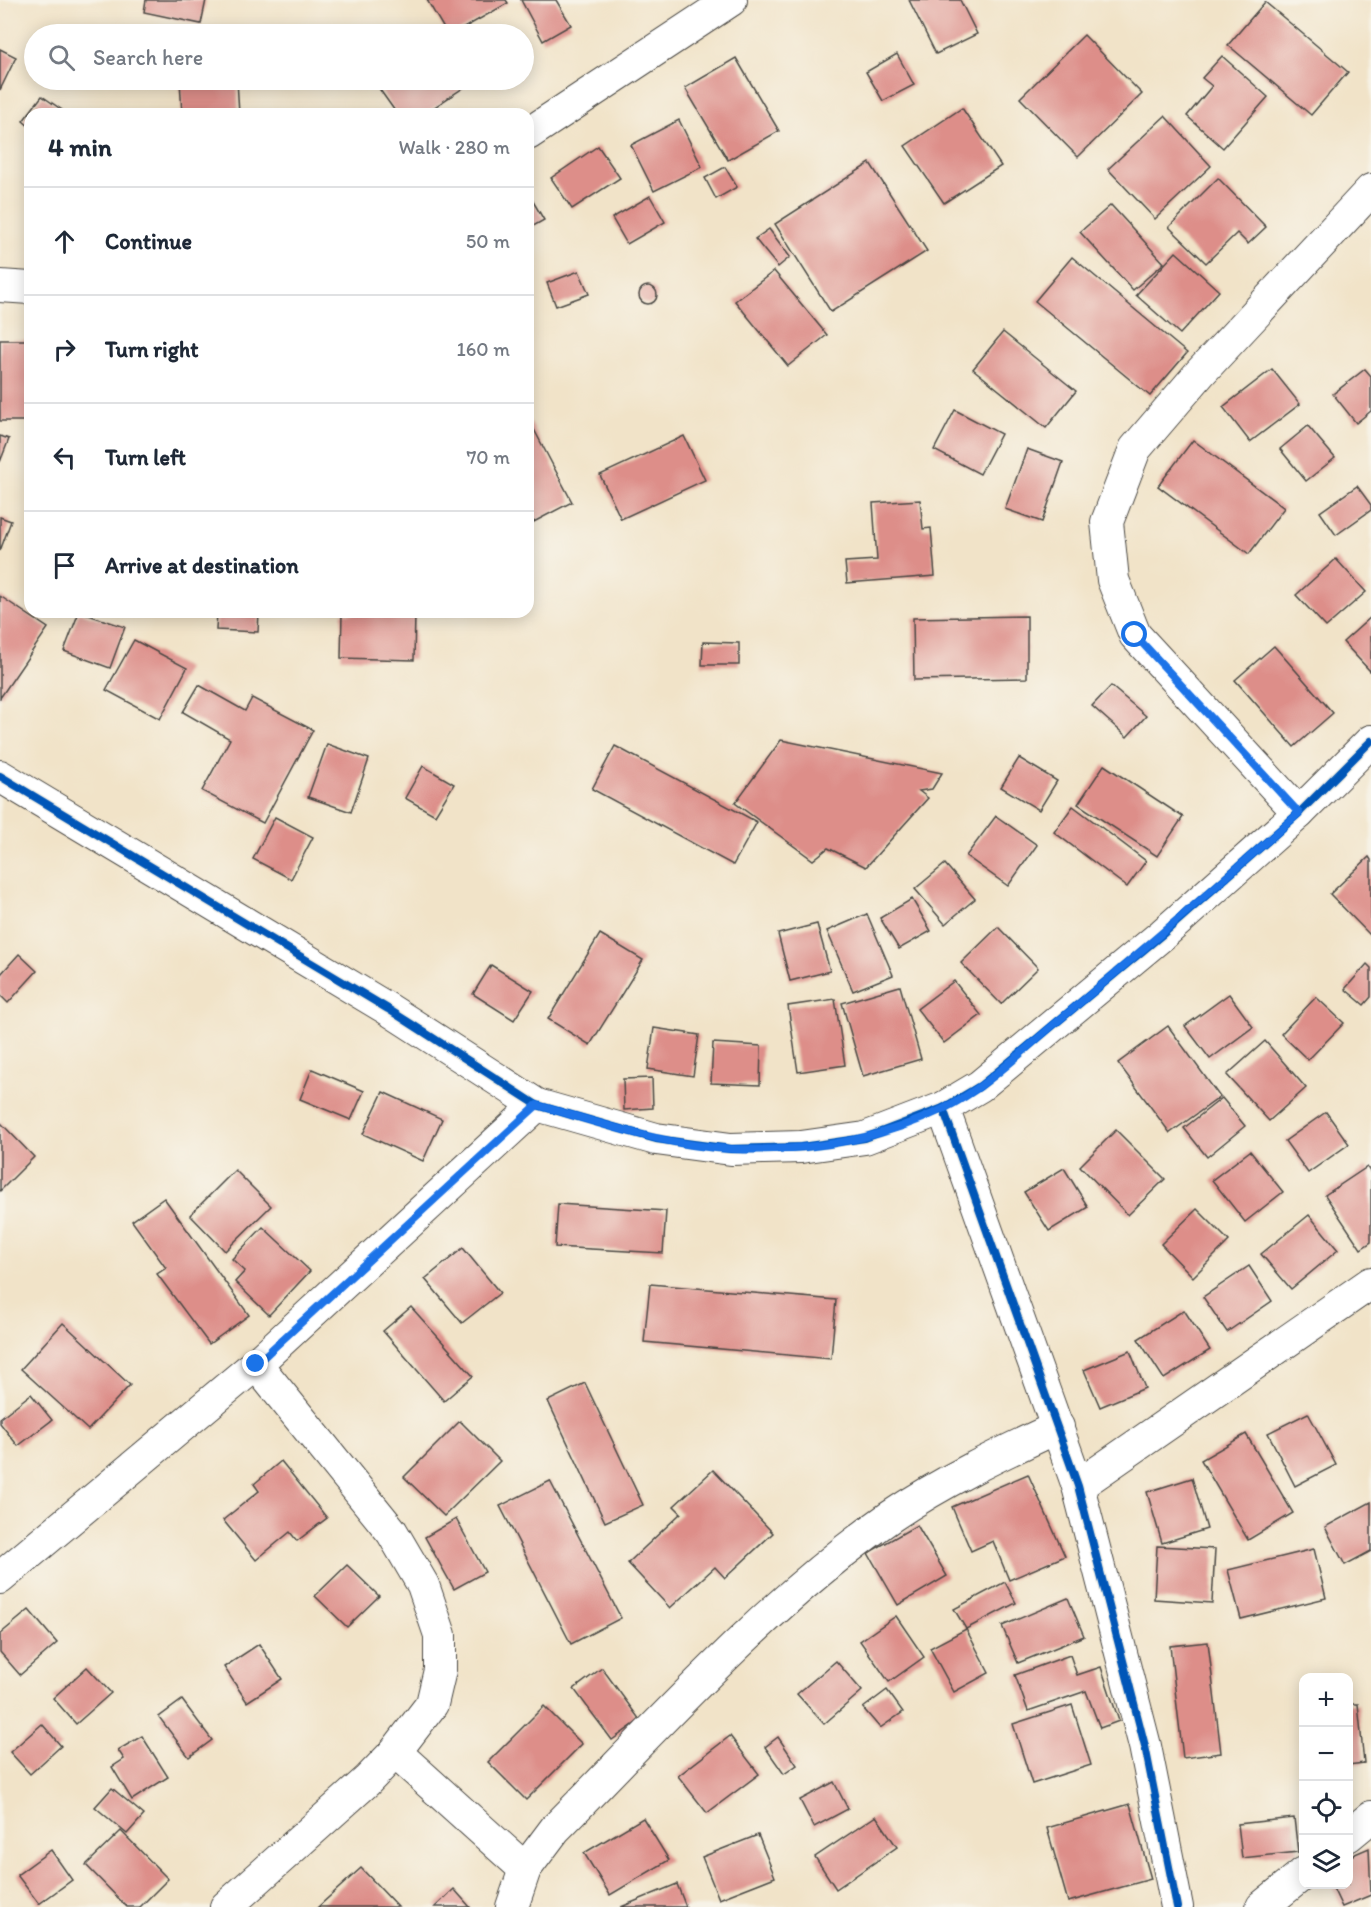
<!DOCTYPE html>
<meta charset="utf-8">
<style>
:root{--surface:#fff;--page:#f6f6f7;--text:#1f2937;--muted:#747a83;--line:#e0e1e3}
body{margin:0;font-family:Itim,sans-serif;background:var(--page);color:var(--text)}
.controls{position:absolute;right:18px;bottom:18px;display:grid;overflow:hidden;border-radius:12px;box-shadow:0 3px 15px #0003}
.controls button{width:54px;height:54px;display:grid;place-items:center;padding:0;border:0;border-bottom:2px solid var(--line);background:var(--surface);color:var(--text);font:30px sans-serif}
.stop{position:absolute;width:18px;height:18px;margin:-14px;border:4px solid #1a73e8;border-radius:50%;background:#fff}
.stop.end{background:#1a73e8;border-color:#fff;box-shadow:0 2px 6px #0008}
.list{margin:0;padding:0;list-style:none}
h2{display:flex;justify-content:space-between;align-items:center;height:78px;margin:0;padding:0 24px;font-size:26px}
h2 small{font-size:20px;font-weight:400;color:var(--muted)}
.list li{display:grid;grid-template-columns:39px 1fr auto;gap:18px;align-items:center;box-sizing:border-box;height:108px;padding:0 24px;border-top:2px solid var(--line)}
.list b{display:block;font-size:22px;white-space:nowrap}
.list em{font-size:20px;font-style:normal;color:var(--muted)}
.icon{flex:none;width:33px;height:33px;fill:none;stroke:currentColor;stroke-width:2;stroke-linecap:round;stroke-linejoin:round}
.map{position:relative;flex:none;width:1371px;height:1907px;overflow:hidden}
.search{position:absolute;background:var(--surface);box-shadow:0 3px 15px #0003;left:24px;top:24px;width:510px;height:66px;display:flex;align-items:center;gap:15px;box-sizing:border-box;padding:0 21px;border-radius:33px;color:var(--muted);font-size:22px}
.panel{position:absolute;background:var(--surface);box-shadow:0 3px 15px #0003;left:24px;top:108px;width:510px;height:510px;border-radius:18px}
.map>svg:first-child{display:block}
.building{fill:#dd8e89}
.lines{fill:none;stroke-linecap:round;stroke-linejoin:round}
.street-casing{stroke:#494743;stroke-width:34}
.street{stroke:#fff;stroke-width:32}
.cycleway-casing{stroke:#f7f3e8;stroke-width:11}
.cycleway{stroke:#0057b8;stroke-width:8}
.route{stroke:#1a73e8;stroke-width:8}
</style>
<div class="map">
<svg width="1371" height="1907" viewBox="0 0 1371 1907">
<rect width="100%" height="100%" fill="#f7f3e8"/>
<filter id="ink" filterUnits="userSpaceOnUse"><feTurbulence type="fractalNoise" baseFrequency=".0167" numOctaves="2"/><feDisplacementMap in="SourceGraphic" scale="12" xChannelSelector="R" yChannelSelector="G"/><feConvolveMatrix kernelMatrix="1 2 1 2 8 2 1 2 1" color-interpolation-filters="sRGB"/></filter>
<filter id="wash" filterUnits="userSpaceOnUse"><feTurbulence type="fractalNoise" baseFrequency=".008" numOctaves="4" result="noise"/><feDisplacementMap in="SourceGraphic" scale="24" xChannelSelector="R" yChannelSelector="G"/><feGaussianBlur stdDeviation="1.35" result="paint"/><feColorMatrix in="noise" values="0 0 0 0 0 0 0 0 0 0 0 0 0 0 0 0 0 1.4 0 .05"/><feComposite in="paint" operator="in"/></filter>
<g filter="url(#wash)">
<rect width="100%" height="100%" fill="#f1e3c8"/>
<g id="blocks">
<g class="building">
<polygon points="146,0 206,0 201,24 144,12"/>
<polygon points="427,0 506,0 508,3 453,34 447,34"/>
<polygon points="521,0 556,0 571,25 543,41"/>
<polygon points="909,0 960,0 977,34 936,54"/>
<polygon points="1265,2 1348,72 1311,115 1228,45"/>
<polygon points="328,26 332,34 309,34"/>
<polygon points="1084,35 1142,94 1078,157 1020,98"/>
<polygon points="0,49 16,57 0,90"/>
<polygon points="897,54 914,85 883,101 866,72"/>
<polygon points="1222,56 1268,97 1223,148 1187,116 1212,86 1202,78"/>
<polygon points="736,58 779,131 728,160 685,88"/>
<polygon points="180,80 237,80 239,114 182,114"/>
<polygon points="373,80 458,80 463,88 424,114 397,114"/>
<polygon points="42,96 62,110 59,114 30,114 30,127 23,121"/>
<polygon points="962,108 1001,166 944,203 905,146"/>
<polygon points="1165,116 1211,166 1155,219 1108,169"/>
<polygon points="679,120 702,167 654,191 631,145"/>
<polygon points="598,146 620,178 572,209 551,178"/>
<polygon points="870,163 927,251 831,312 775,224"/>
<polygon points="725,167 737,187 716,199 705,178"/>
<polygon points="1218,178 1266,227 1248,244 1237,233 1206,263 1169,227"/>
<polygon points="528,193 544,220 528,229"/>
<polygon points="650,196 665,222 627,244 612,218"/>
<polygon points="1111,205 1164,263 1133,290 1080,232"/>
<polygon points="769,229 790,257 778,267 755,239"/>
<polygon points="1176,252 1219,291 1180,334 1136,295"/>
<polygon points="1072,257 1187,353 1150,396 1035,301"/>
<polygon points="579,271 589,294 556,306 547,283"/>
<polygon points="774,271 827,335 788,366 735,301"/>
<circle cx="648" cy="295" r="9"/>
<polygon points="1003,332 1076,391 1046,428 973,369"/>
<rect x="0" y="340" width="30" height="81"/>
<polygon points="1272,369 1300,404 1250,442 1223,407"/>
<polygon points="1365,369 1371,376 1371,411 1356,423 1333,394"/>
<polygon points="955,410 1001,434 980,474 934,450"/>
<polygon points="528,418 572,502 528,525"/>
<polygon points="1308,426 1335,458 1306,481 1280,449"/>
<polygon points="0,436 9,439 0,462"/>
<polygon points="684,436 705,480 621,519 600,475"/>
<polygon points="1193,440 1284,508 1249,554 1158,486"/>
<polygon points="1027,449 1063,462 1042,522 1005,509"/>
<polygon points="1357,486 1371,505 1371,510 1336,535 1320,512"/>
<polygon points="920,500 923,529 931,528 935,576 847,583 845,562 877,560 873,503"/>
<polygon points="0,517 11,521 0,551"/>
<polygon points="1336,559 1366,592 1326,627 1296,595"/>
<polygon points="0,596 48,628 0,698"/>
<polygon points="79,612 125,627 110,668 64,651"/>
<polygon points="217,612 259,612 258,632 216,630"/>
<polygon points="342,613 415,614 414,660 341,658"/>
<polygon points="1027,616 1027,678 914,680 913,618"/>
<polygon points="1371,617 1371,672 1343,642"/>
<polygon points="134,640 187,668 160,719 106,690"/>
<polygon points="703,642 739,643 739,665 702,665"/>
<polygon points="1274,646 1333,713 1294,747 1235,680"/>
<polygon points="199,685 245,711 252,698 313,730 263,823 202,791 230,739 183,712"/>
<polygon points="1111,686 1146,716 1127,737 1092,706"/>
<polygon points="781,740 942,773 932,789 919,791 928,798 866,867 828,848 813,860 735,803"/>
<polygon points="327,744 369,759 351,812 308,797"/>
<polygon points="615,746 757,822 733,865 592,789"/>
<polygon points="1019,758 1057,781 1039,810 1001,787"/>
<polygon points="1104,765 1183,817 1157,856 1078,804"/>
<polygon points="423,766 454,784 435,815 405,798"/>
<polygon points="1073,806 1146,861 1127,887 1054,832"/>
<polygon points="996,816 1037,845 1008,886 966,856"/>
<polygon points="275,817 313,837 291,879 253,859"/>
<polygon points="1369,857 1371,860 1371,936 1330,894"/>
<polygon points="945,864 975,899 945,924 915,889"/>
<polygon points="912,899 931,931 899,949 880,918"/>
<polygon points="867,914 893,975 853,991 827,931"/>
<polygon points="817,924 830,971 790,981 778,934"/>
<polygon points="998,927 1038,968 1001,1004 961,963"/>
<polygon points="600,934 643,960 590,1045 548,1019"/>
<polygon points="19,954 37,971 8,1003 0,995 0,975"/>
<polygon points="1367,964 1371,968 1371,997 1364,1005 1345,989"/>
<polygon points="491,965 533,991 514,1020 473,994"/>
<polygon points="954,981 981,1015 944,1043 917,1009"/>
<polygon points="900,986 921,1059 863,1076 842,1003"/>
<polygon points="1229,994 1253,1027 1210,1059 1185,1026"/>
<polygon points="1316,997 1344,1023 1308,1060 1281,1034"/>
<polygon points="835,999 845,1065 798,1072 788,1006"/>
<polygon points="1168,1026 1220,1097 1170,1133 1118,1063"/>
<polygon points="654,1028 699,1035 693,1076 648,1069"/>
<polygon points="1265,1041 1306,1088 1269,1121 1227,1075"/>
<polygon points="713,1043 761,1046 760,1085 711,1083"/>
<polygon points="312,1069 364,1091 351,1120 300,1099"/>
<polygon points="652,1078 653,1108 624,1110 623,1079"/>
<polygon points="383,1092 442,1119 423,1161 363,1134"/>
<polygon points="1222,1098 1245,1126 1207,1157 1184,1128"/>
<polygon points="1326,1112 1349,1144 1308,1173 1285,1141"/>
<polygon points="0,1122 34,1157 0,1191"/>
<polygon points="1116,1130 1165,1179 1128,1215 1080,1166"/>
<polygon points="1250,1151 1283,1192 1245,1222 1212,1180"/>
<polygon points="1367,1167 1371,1173 1371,1242 1361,1249 1325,1195"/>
<polygon points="1064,1168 1088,1207 1049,1231 1024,1192"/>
<polygon points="235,1170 271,1206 225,1251 190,1215"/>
<polygon points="164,1198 249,1315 209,1344 157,1274 166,1268 132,1221"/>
<polygon points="558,1204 666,1211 663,1253 555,1247"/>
<polygon points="1197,1209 1229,1241 1193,1277 1161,1244"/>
<polygon points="1309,1215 1338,1250 1291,1289 1261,1254"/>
<polygon points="263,1227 310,1271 269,1315 235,1282 245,1271 232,1259"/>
<polygon points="463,1248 500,1293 462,1323 425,1279"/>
<polygon points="1249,1266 1272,1301 1227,1332 1203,1297"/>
<polygon points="650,1284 836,1300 831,1359 644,1342"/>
<polygon points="411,1307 473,1376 444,1401 383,1331"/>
<polygon points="1184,1310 1210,1350 1164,1379 1138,1339"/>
<polygon points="63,1323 130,1385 88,1430 21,1369"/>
<polygon points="1130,1351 1145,1388 1100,1407 1084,1370"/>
<polygon points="585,1383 643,1505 605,1522 548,1401"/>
<polygon points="31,1394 52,1420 18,1446 0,1423 0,1418"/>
<polygon points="1308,1413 1336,1465 1295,1486 1268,1433"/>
<polygon points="460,1421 500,1461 444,1516 404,1477"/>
<polygon points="1246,1434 1293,1513 1248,1540 1201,1460"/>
<polygon points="281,1461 327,1518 297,1541 290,1532 256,1560 223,1520 259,1491 254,1484"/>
<polygon points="713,1470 773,1533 725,1578 715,1567 670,1608 628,1563 681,1513 674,1506"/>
<polygon points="1028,1474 1065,1556 1009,1580 993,1541 971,1551 952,1507"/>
<polygon points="1192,1478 1207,1529 1162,1543 1147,1492"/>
<polygon points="550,1481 621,1618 571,1644 500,1506"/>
<polygon points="1371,1502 1371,1551 1345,1565 1325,1527"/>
<polygon points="456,1519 485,1572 454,1589 425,1537"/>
<polygon points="917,1525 947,1576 898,1605 868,1553"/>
<polygon points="1157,1546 1215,1549 1212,1603 1154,1599"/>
<polygon points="1314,1549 1326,1598 1241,1619 1228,1570"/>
<polygon points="347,1565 379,1596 347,1627 315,1596"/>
<polygon points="1005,1582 1016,1603 966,1629 954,1609"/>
<polygon points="1068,1598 1084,1636 1018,1663 1002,1626"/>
<polygon points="29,1610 57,1643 20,1675 0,1652 0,1634"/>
<polygon points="896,1616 924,1657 889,1682 860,1641"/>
<polygon points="966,1629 989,1673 954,1692 930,1648"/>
<polygon points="1208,1642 1221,1753 1183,1758 1170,1646"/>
<polygon points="259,1644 282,1679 247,1702 224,1667"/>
<polygon points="1070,1655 1077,1675 1101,1667 1119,1721 1100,1728 1086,1691 1028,1711 1015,1675"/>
<polygon points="836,1661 862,1691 824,1724 797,1694"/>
<polygon points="87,1667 111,1693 76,1724 53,1698"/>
<polygon points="602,1668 640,1720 612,1740 574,1689"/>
<polygon points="887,1690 903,1712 880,1728 863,1708"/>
<polygon points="182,1700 212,1740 189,1757 159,1717"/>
<polygon points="1348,1704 1358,1704 1364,1763 1348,1765"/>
<polygon points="1072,1705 1091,1765 1032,1784 1013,1724"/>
<polygon points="544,1706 582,1744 526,1800 488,1762"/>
<polygon points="42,1724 61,1746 30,1774 10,1752"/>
<polygon points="142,1736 168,1777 132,1800 112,1767 124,1759 118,1750"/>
<polygon points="730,1736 759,1774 707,1813 678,1776"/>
<polygon points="778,1737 797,1765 784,1774 765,1747"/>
<polygon points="834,1782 848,1809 814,1827 800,1800"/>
<polygon points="112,1788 144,1815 127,1834 95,1807"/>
<polygon points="1130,1804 1151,1879 1068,1902 1047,1828"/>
<polygon points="876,1816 897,1847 836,1889 815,1857"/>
<polygon points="643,1818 669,1860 610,1895 584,1853"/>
<polygon points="1294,1818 1298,1852 1242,1858 1238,1824"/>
<polygon points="121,1831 168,1879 140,1907 127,1907 86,1865"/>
<polygon points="758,1835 775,1877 719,1899 702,1857"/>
<polygon points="1369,1848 1371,1895 1342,1907 1331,1884 1348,1884 1348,1857"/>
<polygon points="51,1850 72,1880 39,1904 17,1875"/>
<polygon points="361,1868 398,1907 318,1907"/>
<polygon points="677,1884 686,1907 621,1907"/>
<polygon points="454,1889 470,1907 435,1907"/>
</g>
</g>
</g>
<g filter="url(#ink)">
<use href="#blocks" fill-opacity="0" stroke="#494743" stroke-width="1.5"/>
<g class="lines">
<defs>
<g id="street">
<polyline points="528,134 731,0"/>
<polyline points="0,286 30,288"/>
<polyline points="0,776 388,1009 537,1105 656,1139 731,1149 801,1147 865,1138 943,1108 980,1086 1163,934 1299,813 1371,741"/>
<polyline points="1299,813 1135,635 1113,580 1107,522 1135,449 1200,373 1371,190"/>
<polyline points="943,1108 1078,1486 1145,1746 1177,1907"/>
<polyline points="1078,1486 1371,1283"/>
<polyline points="0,1578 256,1364 537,1105"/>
<polyline points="395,1752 525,1869"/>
<polyline points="1348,1836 1371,1817"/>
<polyline points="226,1907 367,1781 395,1752 432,1704 440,1670 440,1635 423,1585 392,1532 256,1364"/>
<path d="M512,1907L525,1869L555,1829C662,1721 765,1605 890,1517C943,1481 1000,1454 1058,1427"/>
<polyline points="1262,1907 1304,1873"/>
</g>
</defs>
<use href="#street" class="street-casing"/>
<use href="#street" class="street"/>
<defs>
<g id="cycleway">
<polyline points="0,776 388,1009 537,1105 656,1139 731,1149 801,1147 865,1138 943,1108 980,1086 1163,934 1299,813 1371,741"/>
<polyline points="943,1108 1078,1486 1145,1746 1177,1907"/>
</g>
</defs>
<use href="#cycleway" class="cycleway-casing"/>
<use href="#cycleway" class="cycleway"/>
</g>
</g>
<g class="lines" filter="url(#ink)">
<path class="route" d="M256,1364L537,1105C601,1123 665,1146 732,1149C804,1152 878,1141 943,1109C986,1088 1022,1051 1058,1021C1140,953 1219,884 1299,813L1135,635"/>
</g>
</svg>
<div class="controls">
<button>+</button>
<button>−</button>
<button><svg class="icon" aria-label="locate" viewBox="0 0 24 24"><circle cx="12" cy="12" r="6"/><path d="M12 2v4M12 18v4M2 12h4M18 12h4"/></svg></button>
<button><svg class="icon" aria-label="layers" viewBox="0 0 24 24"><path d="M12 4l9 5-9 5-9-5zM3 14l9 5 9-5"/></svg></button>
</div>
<div class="stop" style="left:1135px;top:635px"></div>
<div class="stop end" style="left:256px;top:1364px"></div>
<div class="search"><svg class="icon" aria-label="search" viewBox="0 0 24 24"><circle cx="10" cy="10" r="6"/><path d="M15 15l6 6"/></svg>Search here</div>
<section class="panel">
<h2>4 min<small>Walk · 280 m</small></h2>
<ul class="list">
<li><svg class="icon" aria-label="ahead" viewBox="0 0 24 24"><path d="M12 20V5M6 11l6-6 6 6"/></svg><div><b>Continue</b></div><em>50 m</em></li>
<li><svg class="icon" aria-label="right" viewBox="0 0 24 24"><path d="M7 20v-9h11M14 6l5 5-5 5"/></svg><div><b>Turn right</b></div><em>160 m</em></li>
<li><svg class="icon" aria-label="left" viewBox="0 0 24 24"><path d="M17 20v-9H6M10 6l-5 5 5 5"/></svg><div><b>Turn left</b></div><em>70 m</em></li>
<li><svg class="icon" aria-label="arrive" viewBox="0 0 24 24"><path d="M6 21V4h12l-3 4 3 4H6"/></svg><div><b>Arrive at destination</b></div></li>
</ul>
</section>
</div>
